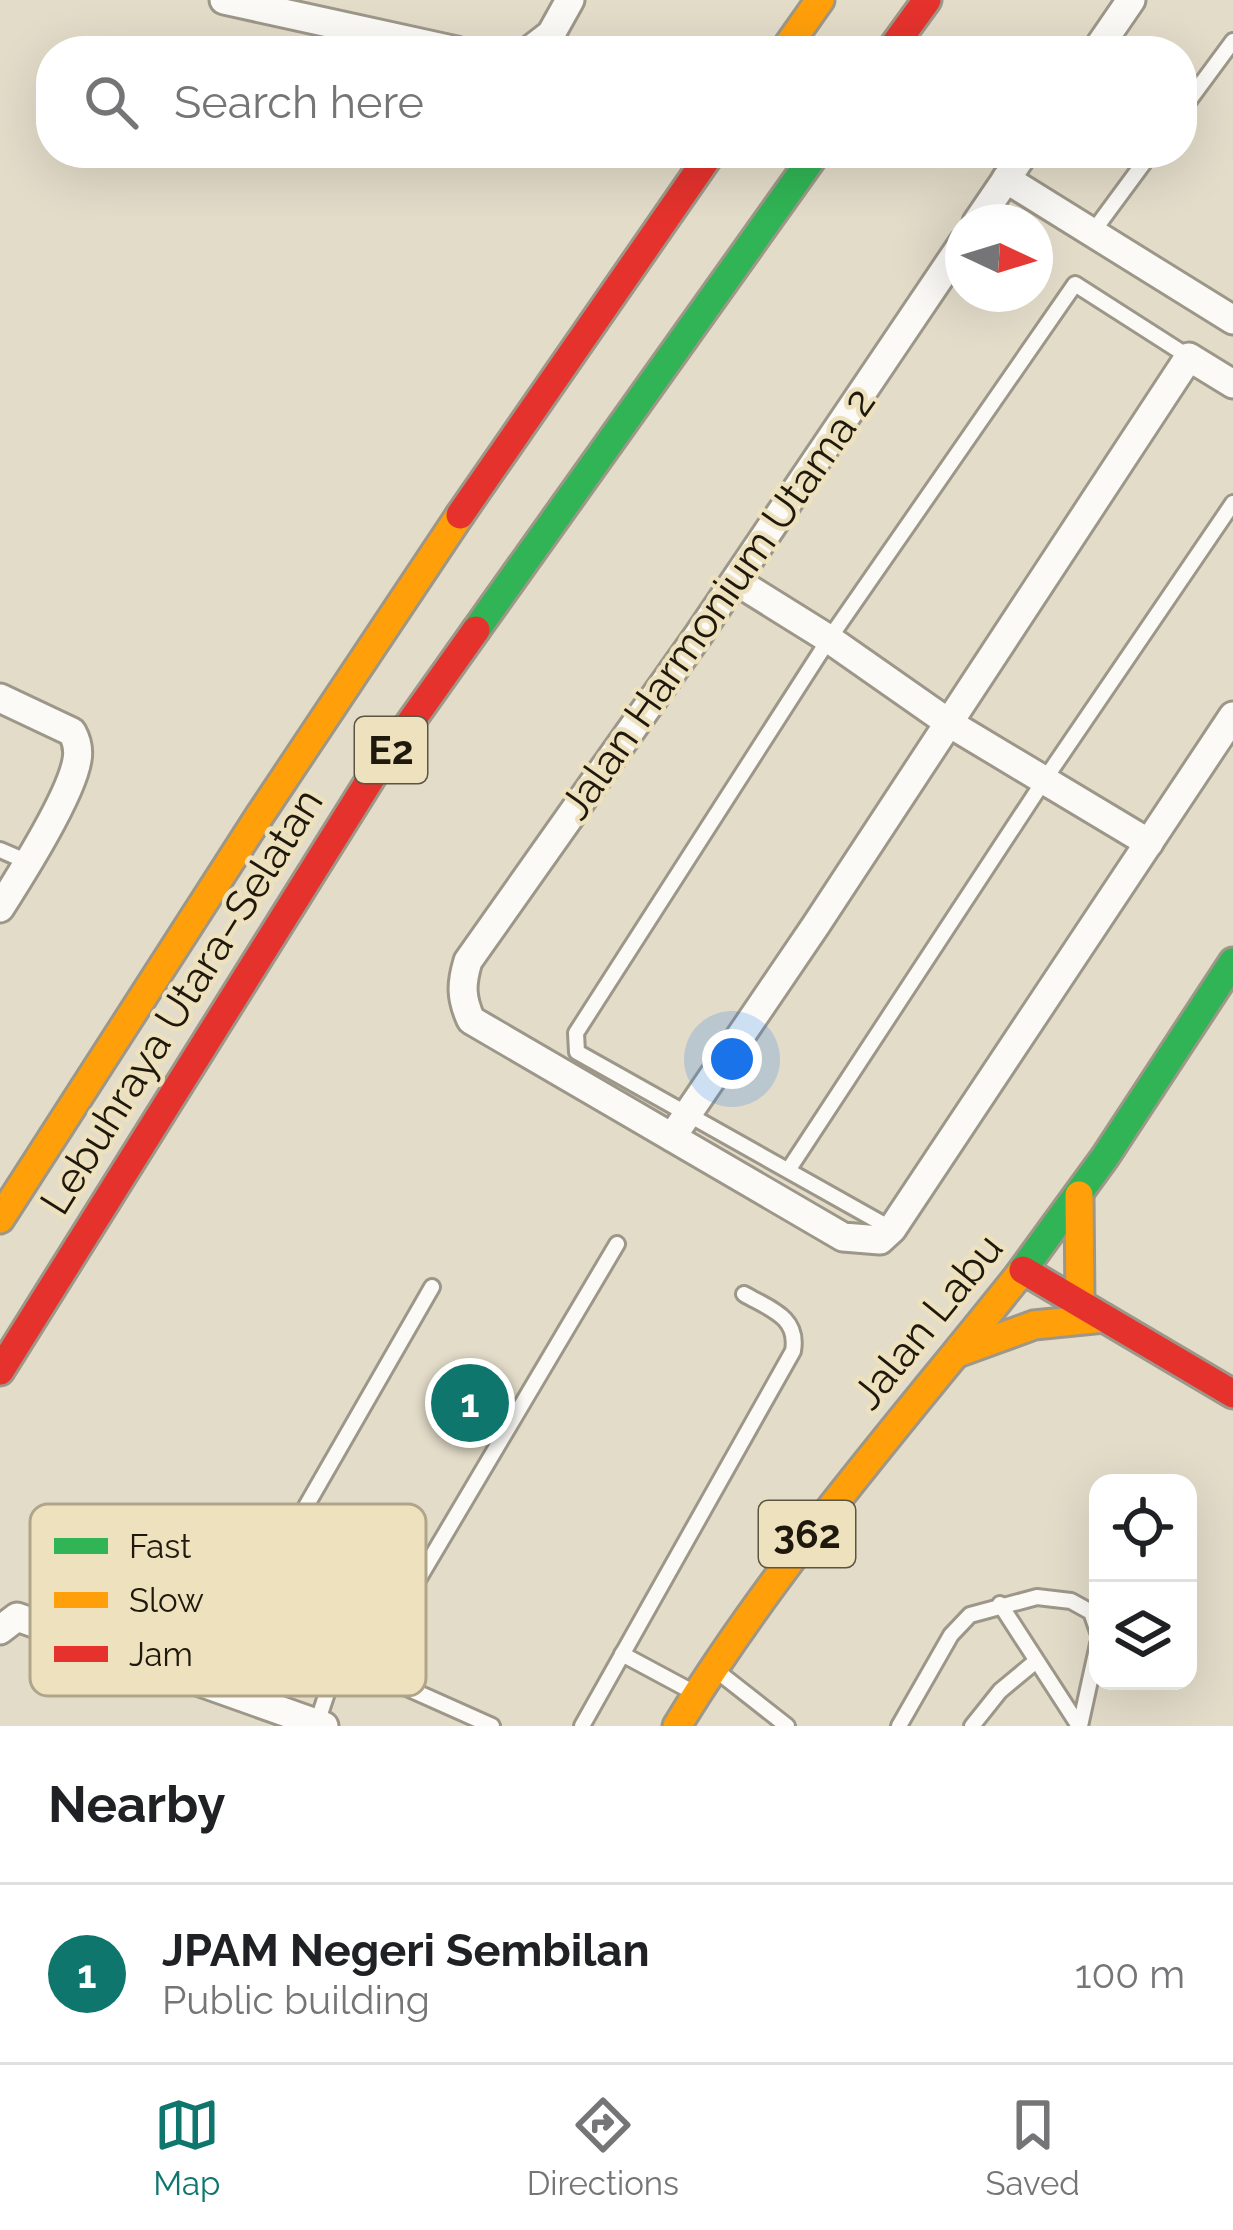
<!DOCTYPE html>
<meta charset="utf-8">
<style>
:root{--surface:#fff;--page:#f6f6f6;--text:#202124;--muted:#757577;--line:#e0e0e0;--accent:#0f766e}
body{margin:0;font-family:Raleway,sans-serif;background:var(--page);color:var(--text)}
.controls{position:absolute;right:36px;bottom:36px;display:grid;overflow:hidden;border-radius:24px;box-shadow:0 12px 48px #0002}
.controls button{width:108px;height:108px;display:grid;place-items:center;padding:0;border:0;border-bottom:3px solid var(--line);background:var(--surface);color:var(--text);font:60px sans-serif}
.compass{position:absolute;left:945px;top:204px;width:108px;height:108px;border-radius:50%;background:var(--surface);box-shadow:0 12px 48px #0002;rotate:94deg}
.you{position:absolute;left:732px;top:1059px;width:42px;height:42px;margin:-30px;border:9px solid #fff;border-radius:50%;background:#1a73e8;box-shadow:0 0 0 18px #1a73e833}
.badge{display:grid;place-items:center;width:78px;height:78px;border-radius:50%;background:var(--accent);color:#fff;font-size:39px;font-weight:700}
.pin{position:absolute;translate:-50% -50%;border:6px solid #fff;box-shadow:0 3px 12px #0006}
.list{margin:0;padding:0;list-style:none}
h2{display:flex;justify-content:space-between;align-items:center;height:156px;margin:0;padding:0 48px;font-size:51px}
h2 small{font-size:39px;font-weight:400;color:var(--muted)}
.list li{display:grid;grid-template-columns:78px 1fr auto;gap:36px;align-items:center;box-sizing:border-box;height:180px;padding:0 48px;border-top:3px solid var(--line)}
.list b{display:block;font-size:45px;white-space:nowrap}
.list p{margin:0;font-size:39px;white-space:nowrap;color:var(--muted)}
.list em{font-size:39px;font-style:normal;color:var(--muted)}
.icon{flex:none;width:66px;height:66px;fill:none;stroke:currentColor;stroke-width:2;stroke-linecap:round;stroke-linejoin:round}
.map{position:relative;flex:none;width:1233px;height:1726px;overflow:hidden}
.search{position:absolute;background:var(--surface);box-shadow:0 12px 48px #0002;left:36px;right:36px;top:36px;height:132px;display:flex;align-items:center;gap:30px;box-sizing:border-box;padding:0 42px;border-radius:48px;color:var(--muted);font-size:45px}
.sheet{height:336px;background:var(--surface)}
nav{display:flex;justify-content:space-around;align-items:center;box-sizing:border-box;height:168px;border-top:3px solid var(--line);background:var(--surface);font-size:33px;color:var(--muted)}
nav a{display:grid;justify-items:center;gap:6px}
nav .on{color:var(--accent)}
.map>svg:first-child{display:block}
.lines{fill:none;stroke-linecap:round;stroke-linejoin:round}
.lane-casing{stroke:#9d9789;stroke-width:20}
.street-casing{stroke:#9d9789;stroke-width:33}
.fast-casing{stroke:#9d9789;stroke-width:33}
.slow-casing{stroke:#9d9789;stroke-width:33}
.jam-casing{stroke:#9d9789;stroke-width:33}
.lane{stroke:#fbfaf7;stroke-width:14}
.street{stroke:#fbfaf7;stroke-width:27}
.fast{stroke:#30b455;stroke-width:27}
.slow{stroke:#ff9f0a;stroke-width:27}
.jam{stroke:#e5322d;stroke-width:27}
.labels{text-anchor:middle;stroke-width:9;stroke-linejoin:round;paint-order:stroke}
.shield{fill:#eee1be;stroke:#5c5541;stroke-width:3}
.shield-label{font-size:39px;font-weight:bold;fill:#1e190c}
.street-label{font-size:42px;fill:#1e190c;stroke:#eee1be}
.key{fill:#eee1be;stroke:#b0a589;stroke-width:3}
.key-label{font-size:33px;fill:#1e190c}
</style>
<div class="map">
<svg width="1233" height="1726" viewBox="0 0 1233 1726">
<rect width="100%" height="100%" fill="#e3dcc9"/>
<g class="lines">
<defs>
<g id="lane">
<polyline points="1182,110 1233,41"/>
<polyline points="1092,233 1151,153"/>
<polyline points="0,850 28,862"/>
<polyline points="789,1169 1043,782 1233,503"/>
<polyline points="892,1229 577,1052 576,1033 829,639 1075,284 1189,357"/>
<polyline points="376,1594 412,1590 617,1244"/>
<polyline points="376,1594 301,1515 432,1287"/>
<polyline points="1000,1604 1079,1726"/>
<polyline points="622,1654 691,1691"/>
<polyline points="342,1659 492,1726"/>
<polyline points="717,1671 787,1726"/>
<polyline points="317,1723 332,1678 376,1594"/>
<path d="M582,1726L793,1351C799,1317 770,1309 744,1294"/>
<polyline points="899,1726 951,1635 970,1615 1037,1597 1071,1601 1091,1612 1098,1632"/>
<polyline points="972,1726 1000,1691 1036,1661"/>
<polyline points="1080,1726 1098,1644"/>
</g>
<g id="street">
<polyline points="224,0 457,51"/>
<polyline points="529,51 551,34 570,0"/>
<polyline points="1096,51 1131,0"/>
<polyline points="1006,179 1233,320"/>
<polyline points="977,222 1024,153"/>
<path d="M963,243L699,634L468,961C461,984 461,998 471,1020L843,1237L880,1240L892,1229L1233,716"/>
<polyline points="736,581 829,639 949,723 1149,843"/>
<path d="M0,698L72,732C77,741 79,749 77,760C71,796 21,875 0,908"/>
<polyline points="672,1137 816,925 1189,357 1233,384"/>
<polyline points="0,1630 17,1617 324,1726"/>
</g>
<g id="fast">
<polyline points="476,630 816,153"/>
<polyline points="1019,1275 1105,1157 1233,962"/>
</g>
<g id="slow">
<polyline points="784,51 820,0"/>
<polyline points="1079,1195 1080,1304"/>
<polyline points="0,1219 260,815 460,515"/>
<polyline points="960,1352 1034,1325 1104,1318"/>
<path d="M677,1726C776,1564 901,1423 1019,1275"/>
</g>
<g id="jam">
<polyline points="890,51 927,0"/>
<polyline points="460,515 711,153"/>
<polyline points="1023,1270 1233,1394"/>
<polyline points="0,1371 373,775 476,630"/>
</g>
</defs>
<use href="#lane" class="lane-casing"/>
<use href="#street" class="street-casing"/>
<use href="#fast" class="fast-casing"/>
<use href="#slow" class="slow-casing"/>
<use href="#jam" class="jam-casing"/>
<use href="#lane" class="lane"/>
<use href="#street" class="street"/>
<use href="#fast" class="fast"/>
<use href="#slow" class="slow"/>
<use href="#jam" class="jam"/>
</g>
<g class="labels">
<g class="shield">
<rect x="355" y="717" width="72" height="66" rx="9"/>
<rect x="759" y="1501" width="96" height="66" rx="9"/>
</g>
<g class="shield-label">
<text x="391" y="764">E2</text>
<text x="807" y="1548">362</text>
</g>
<g class="street-label">
<text transform="translate(717 603) rotate(-55)" y="15">Jalan Harmonium Utama 2</text>
<text transform="translate(181 1001) rotate(-58)" y="15">Lebuhraya Utara–Selatan</text>
<text transform="translate(927 1321) rotate(-51)" y="15">Jalan Labu</text>
</g>
</g>
<rect x="30" y="1504" width="396" height="192" rx="18" class="key"/>
<rect x="54" y="1538" width="54" height="16" fill="#30b455"/>
<rect x="54" y="1592" width="54" height="16" fill="#ff9f0a"/>
<rect x="54" y="1646" width="54" height="16" fill="#e5322d"/>
<g class="key-label">
<text x="129" y="1558">Fast</text>
<text x="129" y="1612">Slow</text>
<text x="129" y="1666">Jam</text>
</g>
</svg>
<div class="controls">
<button><svg class="icon" aria-label="locate" viewBox="0 0 24 24"><circle cx="12" cy="12" r="6"/><path d="M12 2v4M12 18v4M2 12h4M18 12h4"/></svg></button>
<button><svg class="icon" aria-label="layers" viewBox="0 0 24 24"><path d="M12 4l9 5-9 5-9-5zM3 14l9 5 9-5"/></svg></button>
</div>
<svg class="compass" viewBox="-18 -18 36 36"><path d="M0-13l5 13h-10z" fill="#e53935"/><path d="M0 13l5-13h-10z" fill="#757577"/></svg>
<div class="you"></div>
<div class="pin badge" style="left:470px;top:1403px">1</div>
<div class="search"><svg class="icon" aria-label="search" viewBox="0 0 24 24"><circle cx="10" cy="10" r="6"/><path d="M15 15l6 6"/></svg>Search here</div>
</div>
<section class="sheet">
<h2>Nearby<small></small></h2>
<ul class="list">
<li><span class="badge">1</span><div><b>JPAM Negeri Sembilan</b><p>Public building</p></div><em>100 m</em></li>
</ul>
</section>
<nav>
<a class="on"><svg class="icon" aria-label="map" viewBox="0 0 24 24"><path d="M3 6l6-2 6 2 6-2v14l-6 2-6-2-6 2zM9 4v14M15 6v14"/></svg>Map</a>
<a><svg class="icon" aria-label="directions" viewBox="0 0 24 24"><path d="M12 3l9 9-9 9-9-9zM9 14v-3h6M13 9l2 2-2 2"/></svg>Directions</a>
<a><svg class="icon" aria-label="saved" viewBox="0 0 24 24"><path d="M7 4h10v16l-5-4-5 4z"/></svg>Saved</a>
</nav>
